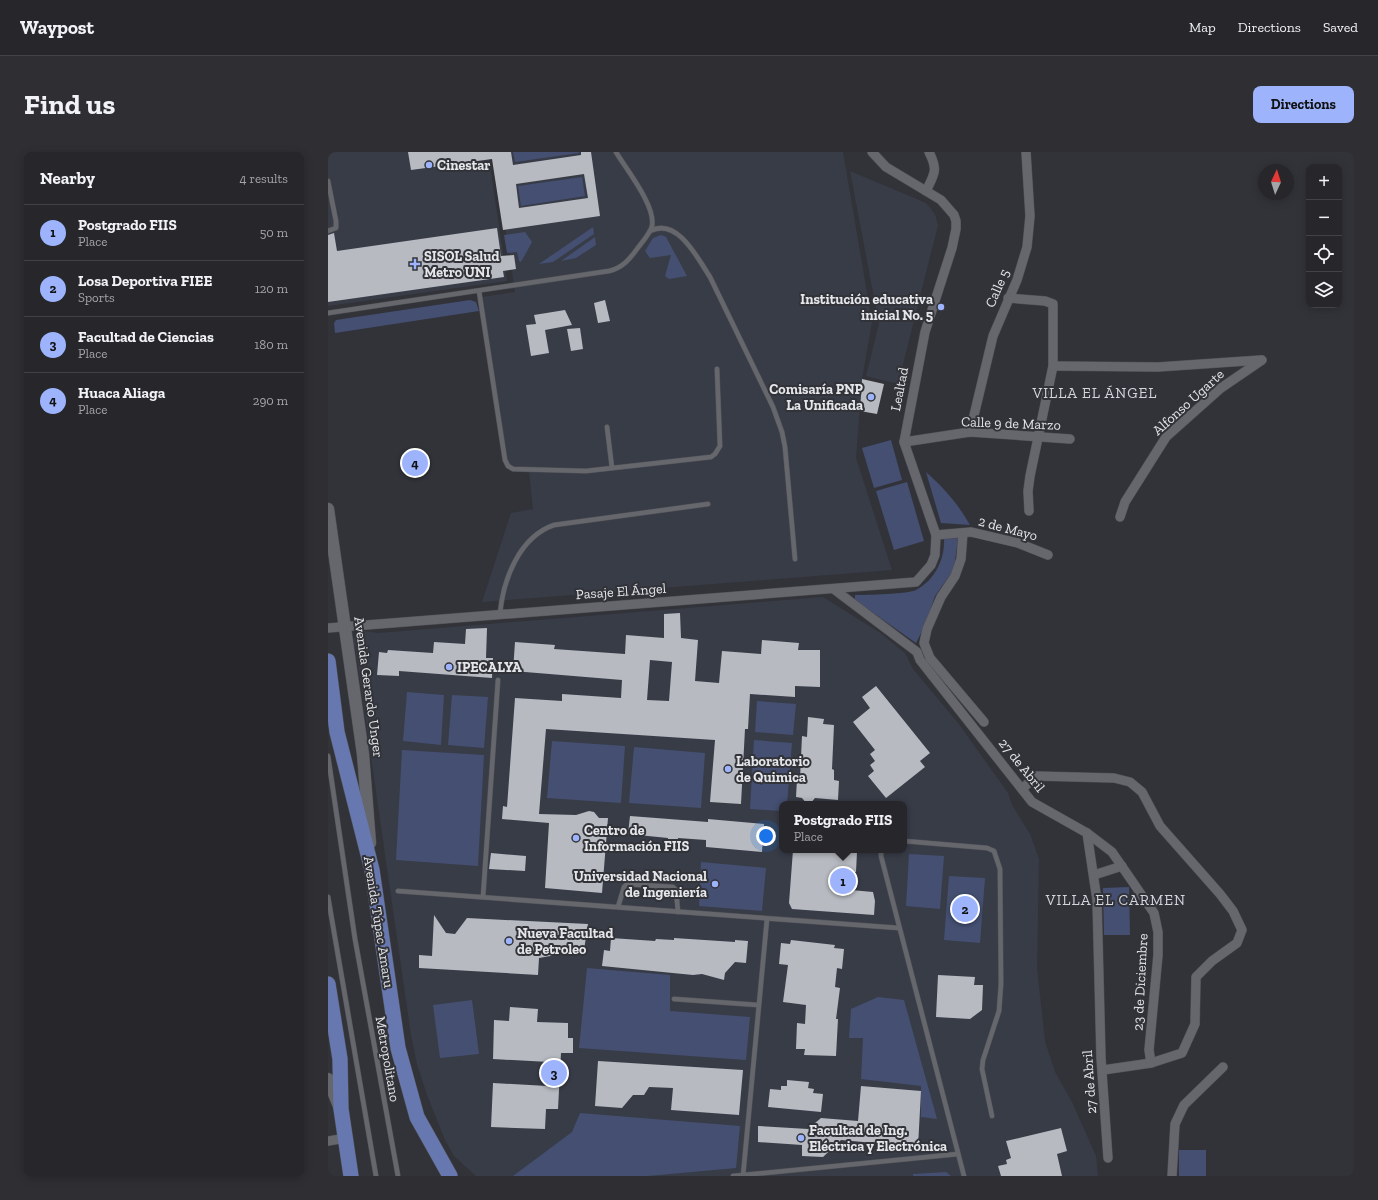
<!DOCTYPE html>
<meta charset="utf-8">
<style>
:root{--surface:#26262b;--page:#2e2e33;--text:#f1f3f6;--muted:#a4a5a9;--line:#424347;--accent:#9db4fd}
body{margin:0;font-family:"Zilla Slab",serif;background:var(--page);color:var(--text)}
.controls{position:absolute;right:12px;top:12px;display:grid;overflow:hidden;border-radius:8px;box-shadow:0 2px 10px #0003}
.controls button{width:36px;height:36px;display:grid;place-items:center;padding:0;border:0;border-bottom:1px solid var(--line);background:var(--surface);color:var(--text);font:20px sans-serif}
.compass{position:absolute;left:930px;top:12px;width:36px;height:36px;border-radius:50%;background:var(--surface);box-shadow:0 2px 10px #0003;rotate:4deg}
.you{position:absolute;left:438px;top:684px;width:14px;height:14px;margin:-10px;border:3px solid #fff;border-radius:50%;background:#1a73e8;box-shadow:0 0 0 6px #1a73e833}
.badge{display:grid;place-items:center;width:26px;height:26px;border-radius:50%;background:var(--accent);color:#111;font-size:13px;font-weight:700}
.pin{position:absolute;translate:-50% -50%;border:2px solid #fff;box-shadow:0 1px 4px #0006}
.popup{position:absolute;left:451px;top:649px;width:128px;height:52px;box-sizing:border-box;display:grid;place-content:center;border-radius:8px;background:var(--surface);filter:drop-shadow(0 1px 3px #0005);font-size:13px;white-space:nowrap;color:var(--muted)}
.popup b{font-size:15px;color:var(--text)}
.popup::after{content:'';position:absolute;left:50%;top:100%;margin-left:-8px;border:8px solid transparent;border-top-color:var(--surface)}
.list{margin:0;padding:0;list-style:none}
h2{display:flex;justify-content:space-between;align-items:center;height:52px;margin:0;padding:0 16px;font-size:17px}
h2 small{font-size:13px;font-weight:400;color:var(--muted)}
.list li{display:grid;grid-template-columns:26px 1fr auto;gap:12px;align-items:center;box-sizing:border-box;height:56px;padding:0 16px;border-top:1px solid var(--line)}
.list b{display:block;font-size:15px;white-space:nowrap}
.list p{margin:0;font-size:13px;white-space:nowrap;color:var(--muted)}
.list em{font-size:13px;font-style:normal;color:var(--muted)}
.icon{flex:none;width:22px;height:22px;fill:none;stroke:currentColor;stroke-width:2;stroke-linecap:round;stroke-linejoin:round}
.map{position:relative;flex:none;width:1026px;height:1024px;overflow:hidden;border-radius:8px}
header{display:flex;align-items:center;gap:24px;box-sizing:border-box;height:56px;padding:0 20px;background:var(--surface);border-bottom:1px solid var(--line)}
header strong{font-size:19px}
nav{display:flex;gap:22px;margin-inline-start:auto;font-size:14px}
.intro{display:flex;align-items:center;justify-content:space-between;box-sizing:border-box;height:96px;padding:0 24px}
h1{margin:0;font-size:28px}
.button{padding:10px 18px;border-radius:8px;background:var(--accent);color:#111;font-size:14px;font-weight:700}
main{display:flex;gap:24px;padding:0 24px}
aside{flex:1;background:var(--surface);border-radius:8px;box-shadow:0 2px 10px #0003}
.map>svg:first-child{display:block}
.built{fill:#383c47;fill-rule:evenodd}
.green{fill:#444f72}
.building{fill:#b7bac0;fill-rule:evenodd}
.lines{fill:none;stroke-linecap:round;stroke-linejoin:round}
.service-casing{stroke:#4f5054;stroke-width:5.5}
.minor-casing{stroke:#4f5054;stroke-width:10}
.tertiary-casing{stroke:#4f5054;stroke-width:13}
.primary-casing{stroke:#4f5054;stroke-width:16}
.service{stroke:#65676d;stroke-width:4.5}
.minor{stroke:#65676d;stroke-width:9}
.tertiary{stroke:#65676d;stroke-width:12}
.primary{stroke:#6778b0;stroke-width:15}
.poi-dot{fill:#9db4fd;stroke:#323339;stroke-width:1.5}
.labels{text-anchor:middle;stroke-width:4;stroke-linejoin:round;paint-order:stroke}
.poi-label{font-size:14px;font-weight:bold;fill:#e4e6e9;stroke:#323339;text-anchor:start}
.street-label{font-size:14px;fill:#e4e6e9;stroke:#323339}
.neighbourhood-label{font-size:15px;letter-spacing:1px;fill:#d3d5dc;stroke:#323339}
</style>
<header>
<strong>Waypost</strong>
<nav><a>Map</a><a>Directions</a><a>Saved</a></nav>
</header>
<div class="intro"><h1>Find us</h1><a class="button">Directions</a></div>
<main>
<aside>
<h2>Nearby<small>4 results</small></h2>
<ul class="list">
<li><span class="badge">1</span><div><b>Postgrado FIIS</b><p>Place</p></div><em>50 m</em></li>
<li><span class="badge">2</span><div><b>Losa Deportiva FIEE</b><p>Sports</p></div><em>120 m</em></li>
<li><span class="badge">3</span><div><b>Facultad de Ciencias</b><p>Place</p></div><em>180 m</em></li>
<li><span class="badge">4</span><div><b>Huaca Aliaga</b><p>Place</p></div><em>290 m</em></li>
</ul>
</aside>
<div class="map">
<svg width="1026" height="1024" viewBox="0 0 1026 1024">
<rect width="100%" height="100%" fill="#323339"/>
<g class="built">
<polygon points="0,0 160,0 179,129 0,154"/>
<polygon points="166,0 515,0 544,170 534,227 528,306 564,418 154,450 183,361 205,357 201,319 184,319 180,313 154,145 187,140"/>
<polygon points="522,19 598,51 607,62 610,73 570,232 538,224 551,172"/>
<path d="M495,445L551,480L577,501L585,517L630,571L680,641L684,653L702,682L711,707L709,816L717,889L727,920L744,950L768,1004L770,1024H148L126,1004L117,988L99,943L89,912L83,883L28,500L25,487L31,480L35,479L50,481ZM454,652H576V698H454Z"/>
</g>
<g class="green">
<polygon points="185,0 251,0 251,1 187,10"/>
<polygon points="254,25 257,44 193,54 190,34"/>
<polygon points="265,75 266,82 225,110 211,112"/>
<polygon points="197,80 204,90 193,110 191,109 189,100 179,101 176,83"/>
<polygon points="333,83 338,85 359,124 341,127 337,124 343,103 322,106 317,99 325,86"/>
<polygon points="267,85 268,93 248,106 233,109"/>
<polygon points="142,148 148,150 151,159 7,181 6,171 8,168"/>
<polygon points="563,288 574,328 546,336 534,296"/>
<path d="M598,320C616,336 630,352 642,373L613,371Z"/>
<polygon points="579,330 596,389 566,398 548,339"/>
<path d="M630,386L626,417L607,444L598,471L588,491L527,448V443C538,443 581,442 588,438C607,428 617,407 616,387Z"/>
<polygon points="79,540 116,543 113,593 75,589"/>
<polygon points="124,543 160,545 156,596 120,593"/>
<polygon points="429,549 468,552 465,583 427,580"/>
<polygon points="426,588 464,591 459,652 454,652 454,659 422,657"/>
<polygon points="224,589 297,594 293,651 219,646"/>
<polygon points="306,595 377,601 373,656 301,651"/>
<polygon points="74,598 156,603 150,714 68,708"/>
<polygon points="581,702 616,704 612,757 578,754"/>
<polygon points="373,710 438,716 434,759 371,754"/>
<polygon points="621,724 657,726 652,791 616,788"/>
<polygon points="801,735 802,783 776,783 775,736"/>
<polygon points="259,816 342,823 342,859 422,865 418,908 251,896"/>
<polygon points="550,845 576,848 609,967 593,965 593,934 533,927 535,886 521,886 523,857"/>
<polygon points="144,848 151,902 112,906 105,853"/>
<polygon points="252,961 412,974 408,1016 320,1024 185,1024 244,980"/>
<rect x="851" y="998" width="27" height="26"/>
<polygon points="618,1020 623,1024 585,1024 585,1022"/>
</g>
<g class="building">
<path d="M80,0H183L185,13L253,3V0H263L272,64L175,78L164,7L83,18ZM256,22L260,46L191,56L188,32Z"/>
<polygon points="169,76 173,104 186,103 188,117 175,119 176,125 0,150 0,83 6,81 9,99"/>
<polygon points="277,148 282,169 270,171 266,151"/>
<polygon points="237,158 244,173 217,178 221,201 203,204 198,173 208,172 206,163"/>
<polygon points="252,176 255,197 243,199 239,177"/>
<polygon points="534,227 556,232 549,262 532,259"/>
<path d="M352,461L353,486L370,488L367,529L391,531L394,499L433,502L434,488L471,491L470,498H492V535L467,534V545L422,542L420,577H417L413,652L382,650L387,588L218,577L211,662L248,663L261,659L266,660L271,666H280L274,741L217,736L221,671L174,667L175,654L179,655L187,546L234,549V542L293,546L294,528L185,519L187,490L227,493L226,497L297,502L298,483L336,486V462ZM322,508L344,510L341,549L319,548Z"/>
<polygon points="159,476 158,506 165,506 164,526 71,519 71,524 49,523 51,500 59,501 60,498 105,501 106,490 137,492 138,477"/>
<polygon points="548,534 602,601 592,609 597,615 558,646 540,624 546,619 542,613 547,609 542,602 547,598 525,570 542,556 534,545"/>
<polygon points="480,565 496,567 495,572 506,573 504,617 506,618 506,628 511,629 510,648 487,646 482,652 479,652 474,646 468,645 469,627 472,627 474,584 479,585"/>
<polygon points="302,664 380,670 380,667 436,672 434,700 378,695 378,688 350,686 349,696 339,695 340,686 300,682"/>
<polygon points="465,698 529,700 528,720 524,720 523,738 545,740 547,749 546,763 464,757 461,751"/>
<polygon points="163,701 198,704 197,719 161,717"/>
<polygon points="106,763 118,781 127,782 139,766 260,772 256,798 211,806 210,823 91,816 91,803 104,804"/>
<polygon points="283,786 327,789 328,787 346,788 346,786 407,790 407,788 420,789 418,811 407,810 397,821 396,828 374,822 365,823 274,814 276,798 282,799"/>
<polygon points="463,788 507,793 506,796 516,797 514,817 509,816 507,835 512,836 508,867 510,867 508,904 476,903 477,897 468,897 469,871 477,872 478,853 455,850 460,813 451,812 453,791 462,792"/>
<polygon points="610,823 647,825 646,833 655,833 654,858 642,867 608,865"/>
<polygon points="182,855 210,857 209,870 240,871 240,886 245,886 245,901 233,901 230,957 218,957 217,977 163,975 165,931 219,934 221,910 165,907 166,868 181,869"/>
<polygon points="270,909 415,918 411,963 343,958 345,936 321,935 316,943 305,943 294,956 267,954"/>
<polygon points="459,928 481,930 480,936 486,937 485,941 495,942 493,960 440,955 442,937 453,938 453,934 459,934"/>
<polygon points="533,934 593,939 590,995 513,988 495,1005 474,1004 474,993 430,990 430,974 480,977 493,966 530,969"/>
<polygon points="733,976 739,999 729,1002 734,1024 673,1024 670,1014 679,1012 678,1008 683,1006 678,989"/>
</g>
<g class="lines">
<defs>
<g id="service">
<polyline points="0,29 8,69 8,76 0,79"/>
<path d="M322,79C349,65 369,105 382,125L445,255L454,280L457,295L467,407"/>
<polyline points="151,139 177,308 180,314 185,317 258,319 383,305 387,302 392,294 389,217"/>
<path d="M0,161L281,119C294,116 301,108 309,97C314,90 322,82 324,74C328,54 298,17 288,0"/>
<polyline points="279,275 284,316"/>
<path d="M172,462C175,428 191,385 226,373L380,352"/>
<polyline points="0,604 27,787 70,1024"/>
<polyline points="576,689 659,696 666,699 672,717 673,832 671,859 655,908 654,917 664,964"/>
<polyline points="553,698 553,704 636,1024"/>
<polyline points="70,739 571,776"/>
<polyline points="0,745 48,1024"/>
<polyline points="155,745 170,528"/>
<polyline points="290,755 296,735 299,732 345,735 348,738 350,760"/>
<polyline points="346,847 430,853"/>
<polyline points="405,1024 630,1002"/>
<polyline points="415,1024 439,767"/>
</g>
<g id="minor">
<path d="M598,39C607,21 610,18 601,0"/>
<polyline points="680,146 717,149 725,152 725,214 702,324 700,339 701,359"/>
<polyline points="725,214 830,215 933,208"/>
<polyline points="642,280 665,184 689,128 699,95 702,64 698,0"/>
<polyline points="576,290 642,280 742,287"/>
<polyline points="792,365 797,350 838,285 893,236 934,208"/>
<polyline points="635,381 633,407 627,424 613,445 599,477 596,491 602,506 656,570"/>
<polyline points="608,383 643,380 690,391 720,403"/>
<polyline points="507,438 589,500 592,508 704,650 759,681 769,748 773,906 780,1006"/>
<polyline points="0,476 588,430 603,413 607,403 608,383 576,290 597,180 624,96 628,77 628,69 626,63 613,48 558,15 544,0"/>
<polyline points="694,637 708,624 786,626 802,630 814,640 832,674 892,742 905,759 914,778 909,791 884,809 868,825 867,872 854,901 823,911 775,918"/>
<polyline points="759,681 784,700 826,761 830,780 830,803 821,898 823,911"/>
<polyline points="766,723 794,714"/>
<polyline points="0,989 18,986"/>
<polyline points="844,1024 847,972 856,953 895,915"/>
</g>
<g id="tertiary">
<polyline points="0,357 35,602 42,691"/>
<polyline points="0,927 11,954"/>
</g>
<g id="primary">
<polyline points="0,509 9,580 44,718 70,896 89,965 122,1024"/>
<polyline points="0,832 12,907 13,957 23,1024"/>
</g>
</defs>
<use href="#service" class="service-casing"/>
<use href="#minor" class="minor-casing"/>
<use href="#tertiary" class="tertiary-casing"/>
<use href="#primary" class="primary-casing"/>
<use href="#service" class="service"/>
<use href="#minor" class="minor"/>
<use href="#tertiary" class="tertiary"/>
<use href="#primary" class="primary"/>
</g>
<g class="poi-dot">
<circle cx="101" cy="13" r="4"/>
<path d="M85 106h4v4h4v4h-4v4h-4v-4h-4v-4h4z"/>
<circle cx="613" cy="155" r="4"/>
<circle cx="543" cy="245" r="4"/>
<circle cx="121" cy="515" r="4"/>
<circle cx="400" cy="617" r="4"/>
<circle cx="248" cy="686" r="4"/>
<circle cx="387" cy="732" r="4"/>
<circle cx="181" cy="789" r="4"/>
<circle cx="473" cy="986" r="4"/>
</g>
<g class="labels">
<g class="poi-label">
<text x="109" y="18">Cinestar</text>
<text x="96" y="109">SISOL Salud<tspan x="96" dy="16">Metro UNI</tspan></text>
<text x="605" y="152" text-anchor="end">Institución educativa<tspan x="605" dy="16">inicial No. 5</tspan></text>
<text x="535" y="242" text-anchor="end">Comisaría PNP<tspan x="535" dy="16">La Unificada</tspan></text>
<text x="129" y="520">IPECALYA</text>
<text x="408" y="614">Laboratorio<tspan x="408" dy="16">de Quimica</tspan></text>
<text x="256" y="683">Centro de<tspan x="256" dy="16">Información FIIS</tspan></text>
<text x="379" y="729" text-anchor="end">Universidad Nacional<tspan x="379" dy="16">de Ingeniería</tspan></text>
<text x="189" y="786">Nueva Facultad<tspan x="189" dy="16">de Petroleo</tspan></text>
<text x="481" y="983">Facultad de Ing.<tspan x="481" dy="16">Eléctrica y Electrónica</tspan></text>
</g>
<g class="street-label">
<text transform="translate(669 136) rotate(-66)" y="5">Calle 5</text>
<text transform="translate(571 237) rotate(-79)" y="5">Lealtad</text>
<text transform="translate(860 250) rotate(-42)" y="5">Alfonso Ugarte</text>
<text transform="translate(683 271) rotate(2)" y="5">Calle 9 de Marzo</text>
<text transform="translate(680 376) rotate(15)" y="5">2 de Mayo</text>
<text transform="translate(293 439) rotate(-4)" y="5">Pasaje El Ángel</text>
<text transform="translate(41 535) rotate(82)" y="5">Avenida Gerardo Unger</text>
<text transform="translate(694 613) rotate(51)" y="5">27 de Abril</text>
<text transform="translate(51 770) rotate(81)" y="5">Avenida Túpac Amaru</text>
<text transform="translate(812 830) rotate(-87)" y="5">23 de Diciembre</text>
<text transform="translate(60 907) rotate(80)" y="5">Metropolitano</text>
<text transform="translate(761 930) rotate(-94)" y="5">27 de Abril</text>
</g>
<g class="neighbourhood-label">
<text x="767" y="246">VILLA EL ÁNGEL</text>
<text x="788" y="753">VILLA EL CARMEN</text>
</g>
</g>
</svg>
<div class="controls">
<button>+</button>
<button>−</button>
<button><svg class="icon" aria-label="locate" viewBox="0 0 24 24"><circle cx="12" cy="12" r="6"/><path d="M12 2v4M12 18v4M2 12h4M18 12h4"/></svg></button>
<button><svg class="icon" aria-label="layers" viewBox="0 0 24 24"><path d="M12 4l9 5-9 5-9-5zM3 14l9 5 9-5"/></svg></button>
</div>
<svg class="compass" viewBox="-18 -18 36 36"><path d="M0-13l5 13h-10z" fill="#e53935"/><path d="M0 13l5-13h-10z" fill="#a4a5a9"/></svg>
<div class="you"></div>
<div class="pin badge" style="left:515px;top:729px">1</div>
<div class="popup"><b>Postgrado FIIS</b>Place</div>
<div class="pin badge" style="left:637px;top:757px">2</div>
<div class="pin badge" style="left:226px;top:921px">3</div>
<div class="pin badge" style="left:87px;top:311px">4</div>
</div>
</main>
